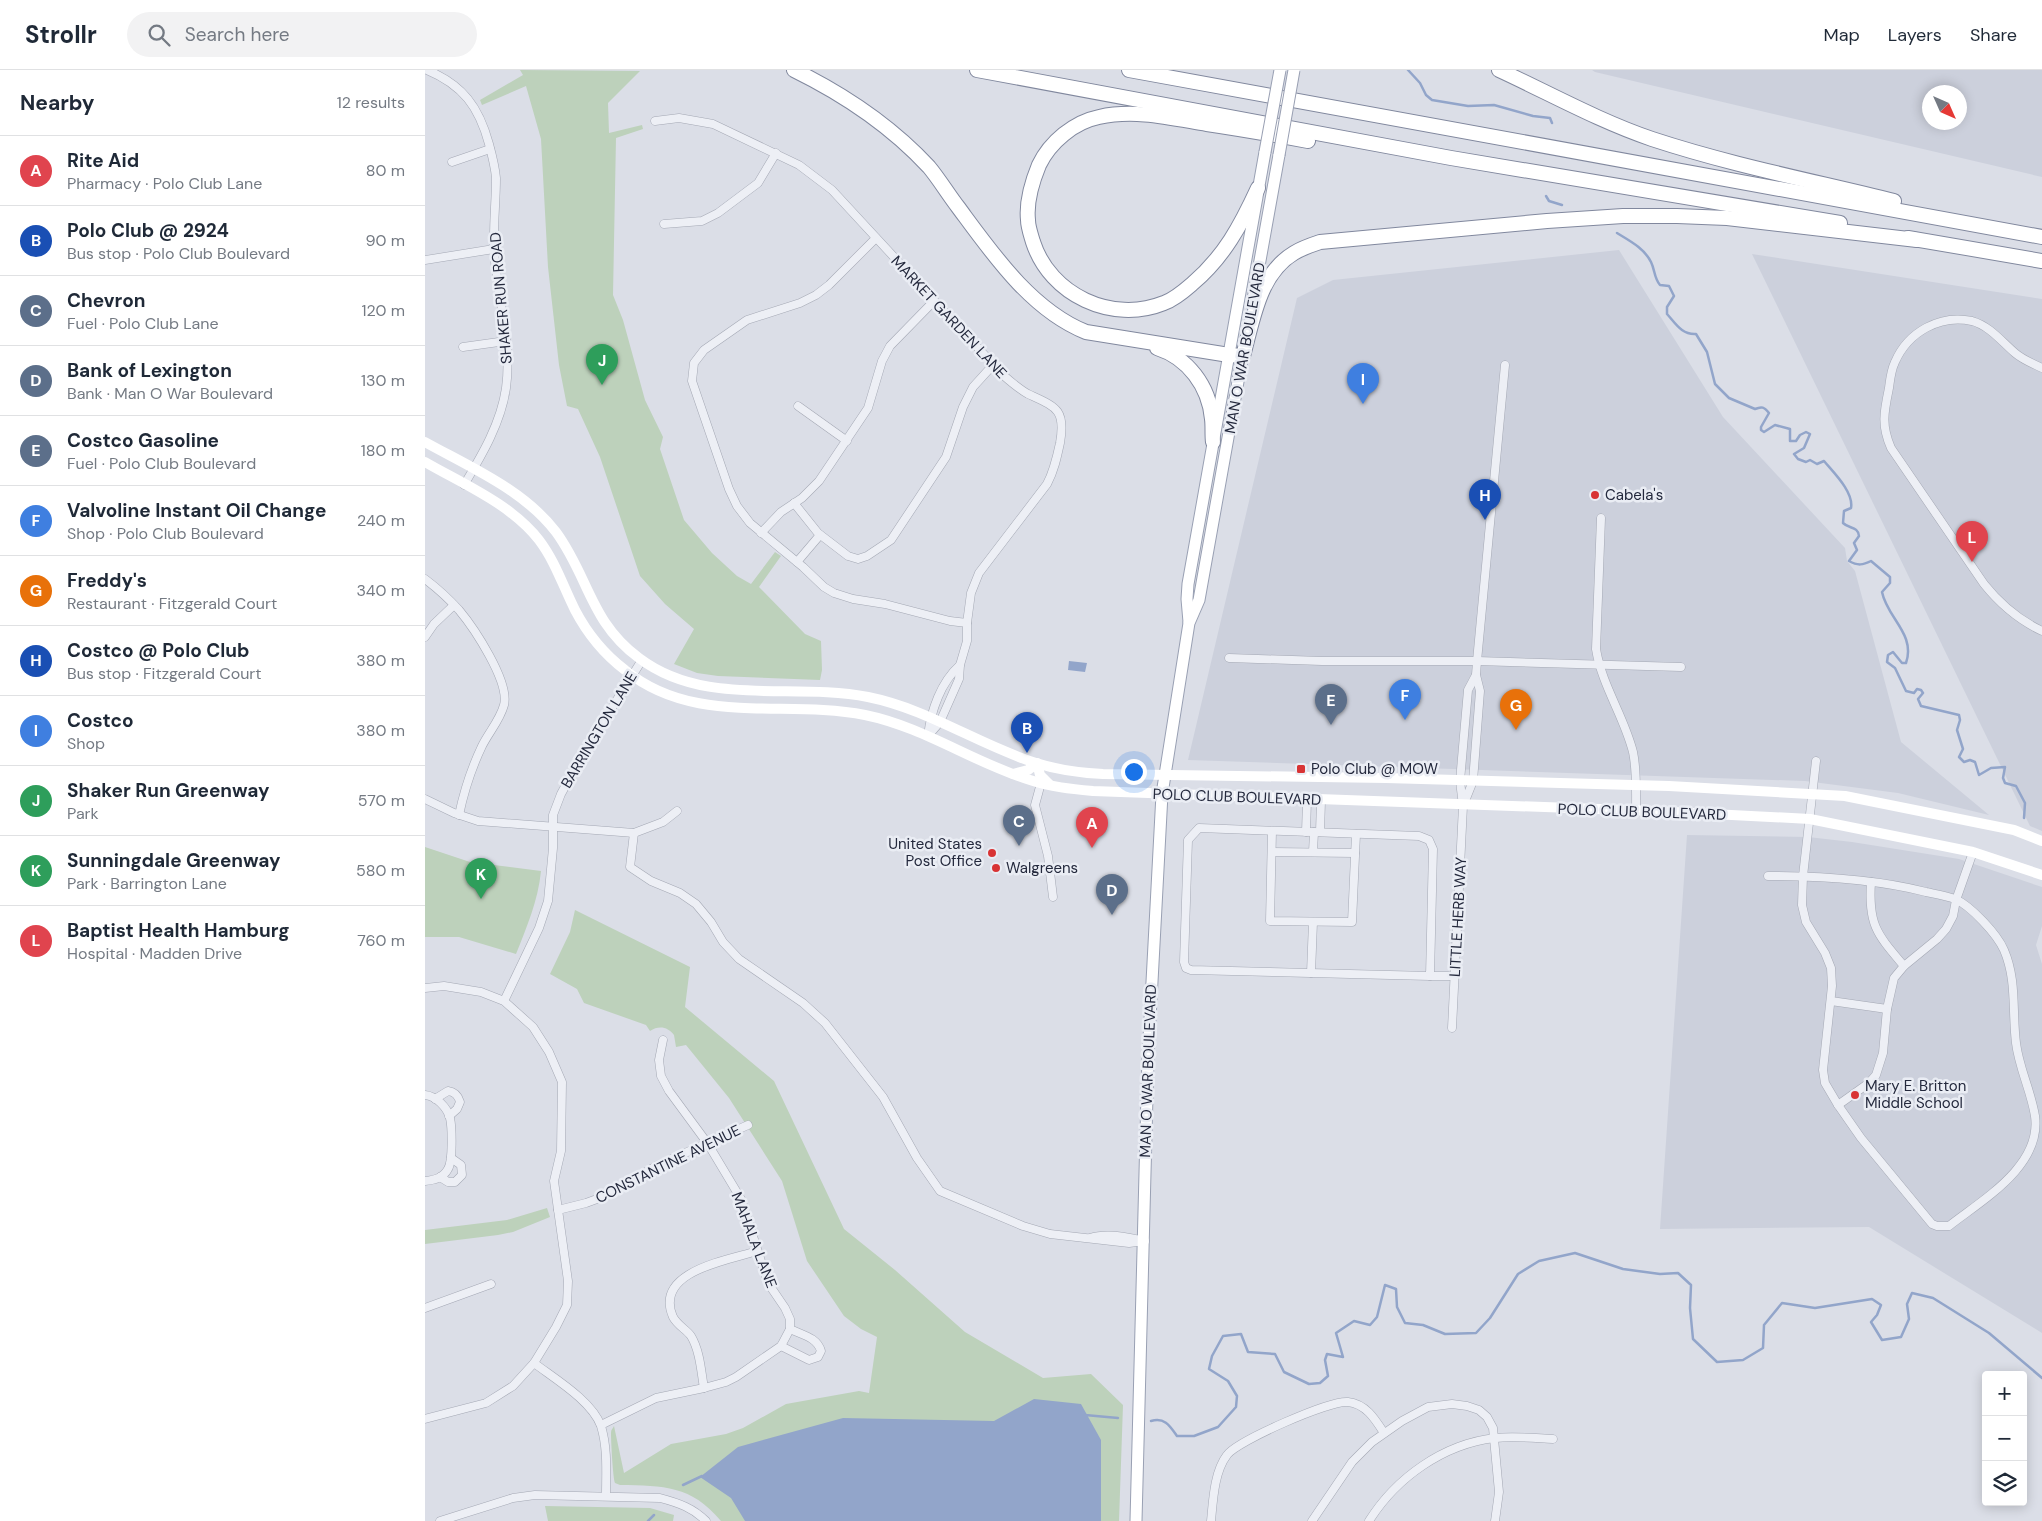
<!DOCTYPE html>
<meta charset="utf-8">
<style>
:root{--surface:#fff;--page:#f2f2f3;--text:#1f2937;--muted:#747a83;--line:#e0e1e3;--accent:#0b8043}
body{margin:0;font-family:"DM Sans",sans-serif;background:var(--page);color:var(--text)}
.controls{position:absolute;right:15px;bottom:15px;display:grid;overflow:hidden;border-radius:5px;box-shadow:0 2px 12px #0003}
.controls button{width:45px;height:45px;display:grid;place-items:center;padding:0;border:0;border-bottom:1px solid var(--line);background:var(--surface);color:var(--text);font:25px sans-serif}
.compass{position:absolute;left:1497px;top:15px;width:45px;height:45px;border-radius:50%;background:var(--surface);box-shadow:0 2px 12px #0003;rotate:135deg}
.you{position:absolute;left:708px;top:701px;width:18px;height:18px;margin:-12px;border:4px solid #fff;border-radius:50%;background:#1a73e8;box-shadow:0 0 0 8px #1a73e833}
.badge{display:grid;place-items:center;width:32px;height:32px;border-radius:50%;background:var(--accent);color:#fff;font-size:16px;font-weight:700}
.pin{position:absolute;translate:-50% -41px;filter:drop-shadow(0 1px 2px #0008)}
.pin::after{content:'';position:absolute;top:26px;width:18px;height:15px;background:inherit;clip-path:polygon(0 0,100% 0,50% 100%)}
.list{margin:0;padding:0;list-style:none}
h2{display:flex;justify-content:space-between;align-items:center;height:65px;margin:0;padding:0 20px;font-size:21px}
h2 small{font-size:16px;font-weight:400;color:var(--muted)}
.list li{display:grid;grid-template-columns:32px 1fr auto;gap:15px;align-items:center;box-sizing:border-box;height:70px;padding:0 20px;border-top:1px solid var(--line)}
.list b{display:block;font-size:19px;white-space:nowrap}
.list p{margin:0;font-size:16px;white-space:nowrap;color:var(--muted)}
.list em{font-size:16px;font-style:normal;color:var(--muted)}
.icon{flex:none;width:28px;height:28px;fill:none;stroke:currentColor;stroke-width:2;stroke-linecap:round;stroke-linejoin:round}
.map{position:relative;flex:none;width:1617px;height:1451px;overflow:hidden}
header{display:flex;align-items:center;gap:30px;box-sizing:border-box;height:70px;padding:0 25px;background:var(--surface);border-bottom:1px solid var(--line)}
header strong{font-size:24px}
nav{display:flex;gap:28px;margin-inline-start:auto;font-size:18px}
.search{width:350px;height:45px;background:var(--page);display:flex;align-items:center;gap:12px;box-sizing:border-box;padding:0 18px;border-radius:28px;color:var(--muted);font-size:19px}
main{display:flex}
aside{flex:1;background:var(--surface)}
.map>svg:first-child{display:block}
.built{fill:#ccd0dc;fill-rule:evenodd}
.green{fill:#bdd1bb}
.water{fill:#92a5ca}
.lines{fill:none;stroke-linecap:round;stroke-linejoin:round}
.stream{stroke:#92a5ca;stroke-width:2.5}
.street-casing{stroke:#a4a8b4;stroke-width:9}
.primary-casing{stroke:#99a0b3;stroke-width:13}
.highway-casing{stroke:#81889e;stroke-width:16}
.street{stroke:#edeff5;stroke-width:8}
.secondary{stroke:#fff;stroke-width:10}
.primary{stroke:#fff;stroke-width:11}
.highway{stroke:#fff;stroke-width:14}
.primary-bridge-casing{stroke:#99a0b3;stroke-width:13;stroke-linecap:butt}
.primary-bridge{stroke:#fff;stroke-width:11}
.poi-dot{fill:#d83334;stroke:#eaedf4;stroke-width:2}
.labels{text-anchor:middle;stroke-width:5;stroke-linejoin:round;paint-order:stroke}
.street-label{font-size:15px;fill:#24293d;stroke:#eaedf4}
.poi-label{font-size:15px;fill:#24293d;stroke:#eaedf4;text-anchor:start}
</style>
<header>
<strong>Strollr</strong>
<div class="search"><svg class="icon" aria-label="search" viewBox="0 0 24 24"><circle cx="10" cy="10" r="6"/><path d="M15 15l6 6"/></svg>Search here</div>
<nav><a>Map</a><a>Layers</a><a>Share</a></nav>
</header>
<main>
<aside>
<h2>Nearby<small>12 results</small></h2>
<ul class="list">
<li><span class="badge" style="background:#e0444e">A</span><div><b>Rite Aid</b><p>Pharmacy · Polo Club Lane</p></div><em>80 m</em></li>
<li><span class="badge" style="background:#1a4fb4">B</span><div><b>Polo Club @ 2924</b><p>Bus stop · Polo Club Boulevard</p></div><em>90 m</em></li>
<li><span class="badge" style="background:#5c6f8a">C</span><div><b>Chevron</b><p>Fuel · Polo Club Lane</p></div><em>120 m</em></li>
<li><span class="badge" style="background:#5c6f8a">D</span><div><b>Bank of Lexington</b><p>Bank · Man O War Boulevard</p></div><em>130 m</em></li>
<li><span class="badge" style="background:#5c6f8a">E</span><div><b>Costco Gasoline</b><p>Fuel · Polo Club Boulevard</p></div><em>180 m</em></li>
<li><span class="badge" style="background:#3f7fe0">F</span><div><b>Valvoline Instant Oil Change</b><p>Shop · Polo Club Boulevard</p></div><em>240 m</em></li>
<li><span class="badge" style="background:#e8710a">G</span><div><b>Freddy's</b><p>Restaurant · Fitzgerald Court</p></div><em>340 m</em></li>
<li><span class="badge" style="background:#1a4fb4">H</span><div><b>Costco @ Polo Club</b><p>Bus stop · Fitzgerald Court</p></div><em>380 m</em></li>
<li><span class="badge" style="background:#3f7fe0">I</span><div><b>Costco</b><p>Shop</p></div><em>380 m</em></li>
<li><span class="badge" style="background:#2e9e5b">J</span><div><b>Shaker Run Greenway</b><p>Park</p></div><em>570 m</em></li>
<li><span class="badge" style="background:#2e9e5b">K</span><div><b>Sunningdale Greenway</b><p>Park · Barrington Lane</p></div><em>580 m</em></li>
<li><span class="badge" style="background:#e0444e">L</span><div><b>Baptist Health Hamburg</b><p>Hospital · Madden Drive</p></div><em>760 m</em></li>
</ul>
</aside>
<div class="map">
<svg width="1617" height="1451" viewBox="0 0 1617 1451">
<rect width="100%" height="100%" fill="#dbdee7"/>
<g class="built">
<path d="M1167,0H1617V107L1170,2ZM1534,22V52H1504V22Z"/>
<polygon points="1194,180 1298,347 1420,478 1422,491 1430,501 1476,672 1564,745 1473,723 1380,711 763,690 872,228 908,210"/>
<polygon points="1327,184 1617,229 1617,761 1605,756"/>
<polygon points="1262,765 1383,767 1427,772 1534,789 1617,817 1617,856 1611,875 1617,894 1617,1263 1444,1157 1235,1159"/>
</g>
<g class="green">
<polygon points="95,0 215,1 183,33 184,63 217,55 218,59 191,68 188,225 198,250 220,330 238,367 235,379 259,450 287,483 312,506 326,514 350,482 356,486 334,517 380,564 396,571 397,600 395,610 293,606 272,603 249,594 269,559 240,534 215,506 175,387 153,339 142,336 134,295 123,197 116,69 101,16 57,35 55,30 98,5"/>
<path d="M0,777L45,792L116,801C113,831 102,856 91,884L34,867H0Z"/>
<path d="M150,840L265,897L260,937L349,1011L419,1159L470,1200L540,1262L618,1308L666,1304L698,1335L694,1451H296C266,1415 239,1416 195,1415L190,1413C188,1409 186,1371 186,1364C186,1359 187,1360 189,1356L199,1403L246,1374L301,1364L318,1358L361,1334L434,1321L444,1323L452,1267L436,1259L419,1246L382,1191L357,1111L304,1028L261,975L251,977L249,965C243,957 234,955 225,961L221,955L159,933L152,919L125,904L145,862Z"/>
<polygon points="122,1138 125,1147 88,1162 73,1165 0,1174 0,1160 82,1150"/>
<polygon points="120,1436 225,1438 249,1445 248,1451 123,1451"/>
</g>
<g class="water">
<polygon points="644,591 662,593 660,602 643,600"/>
<polygon points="609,1329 656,1334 676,1370 676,1451 320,1451 306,1428 275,1407 313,1377 418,1348 569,1351"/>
</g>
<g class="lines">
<g class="stream">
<polyline points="983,0 995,13 1001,25 1007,30 1043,36 1069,35 1108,46 1125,48 1127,53"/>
<polyline points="1121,126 1124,131 1137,135"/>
<path d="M1192,163C1205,171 1219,178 1226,192C1230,200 1229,208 1235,215L1244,216L1249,226L1242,237V244C1251,254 1257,265 1271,264L1282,282L1290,314L1304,328L1330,339C1337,336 1339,337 1344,343L1336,357V360L1339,362L1350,355L1365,359V371H1371L1375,365L1381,362L1385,364L1379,378L1369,384L1373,389L1381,392L1385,390L1392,394L1399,391C1408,402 1429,422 1426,438L1419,441L1418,453C1424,459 1433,456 1434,466L1429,473L1432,480L1424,491C1433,496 1438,495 1446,491L1465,507V513L1457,522C1462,548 1491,564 1481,593H1477L1468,582L1463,585L1462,592L1470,598L1481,621L1489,623L1492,619L1496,620L1498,623L1493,629L1496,636L1534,645L1535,650L1532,660L1538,679L1534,687L1539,692L1545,690L1550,692L1554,705L1566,698L1580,697L1578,708L1580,713L1591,716L1600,733L1599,748"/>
<polyline points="660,1345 693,1348"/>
<path d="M726,1351C740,1347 745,1356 752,1366H769L793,1357L811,1337L812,1326L803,1311L784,1299L787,1286L798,1266L816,1264L823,1282L850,1284L859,1302L884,1314L895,1313L903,1306L900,1290L902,1284L918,1287L911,1263L929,1251L945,1255L952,1247L960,1215L971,1219L972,1237L980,1253L998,1255L1020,1264L1051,1263L1065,1248L1093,1204L1114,1191L1150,1183L1198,1199L1235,1204L1253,1203L1266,1215L1265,1238L1268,1269L1292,1292L1318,1290L1338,1278L1339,1255L1357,1233L1390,1238L1447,1229L1456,1235L1452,1245L1446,1252L1457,1270L1476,1267L1484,1249L1482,1234L1487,1223L1508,1228L1564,1263L1617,1308"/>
<polyline points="258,1415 277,1406"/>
<polyline points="223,1451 229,1445"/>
</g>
<defs>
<g id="street">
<path d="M2,0C38,15 54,37 64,74C67,85 70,96 71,108C71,136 67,163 70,191C74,233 87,276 81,318C76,353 57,385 39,415"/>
<path d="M230,51L254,48L288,54L374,95L407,120L578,305C586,312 594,319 603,324C631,337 641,339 635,373C632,387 629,401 622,414L554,503L546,523L542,553V571L535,595L534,609L515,652L503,666"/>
<polyline points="27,92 65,79"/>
<polyline points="239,154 277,151 293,143 333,113 351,83"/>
<polyline points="451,168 404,215 391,225 375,233 322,250 279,280 269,293 267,311 304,419 312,436 325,453 378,497 399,517 409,523 428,529 460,534 525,551 542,553"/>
<polyline points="0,190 69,179"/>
<polyline points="38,277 81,271"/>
<path d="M1617,298C1608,294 1597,289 1590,283C1577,272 1565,256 1547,251C1515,244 1483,262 1470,292C1466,300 1465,310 1464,318C1459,342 1456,355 1466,378L1559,514C1575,534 1594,550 1617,561"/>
<polyline points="373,336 422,371"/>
<polyline points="369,433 393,463 423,486 433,489 442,486 466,470 521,387 538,337 548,317 568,295"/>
<path d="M1176,448L1171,579C1177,616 1199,646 1208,682C1212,701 1211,722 1211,741"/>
<polyline points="336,463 356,442 377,428 394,411 443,338 457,291 465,276 509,231"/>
<polyline points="372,492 395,465"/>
<path d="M0,509C12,518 24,529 34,540C49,558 85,612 79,635C75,650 64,662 57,676C47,697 39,721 34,745"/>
<polyline points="0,567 9,554 29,535"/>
<polyline points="804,588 897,591 1052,591 1256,597"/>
<path d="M503,666C506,640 516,612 535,595"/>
<polyline points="1391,691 1378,806 1377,835 1381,852 1400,883 1406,898 1407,916 1398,1000 1400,1013 1413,1035 1444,1013 1451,1005 1458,983 1462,939 1469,908 1479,896 1512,869 1521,859 1528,846 1531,830 1548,782"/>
<polyline points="616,713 610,735 623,786 628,827"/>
<polyline points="0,729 29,743 53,751 209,763 238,752 252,741"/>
<polyline points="1038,736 1048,711 1055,621 1051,605 1052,591 1080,295"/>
<polygon points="774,758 994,766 1004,770 1008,779 1005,906 766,900 761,898 759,892 763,770"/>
<polyline points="847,761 845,851 927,852 931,764"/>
<polyline points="881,762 882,730"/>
<polyline points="895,762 896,731"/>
<polyline points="209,763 205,797 226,811 255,823 271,834 286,852 298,872 314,889 378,933 400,953 458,1027 492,1088 515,1121 598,1156 625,1164 704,1173 720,1171"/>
<polyline points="847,782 930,783"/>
<polyline points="888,782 889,762"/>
<path d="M1343,806C1396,806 1450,809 1501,822C1510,824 1521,826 1530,829C1546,836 1572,864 1579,880C1592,910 1587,941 1591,973C1594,998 1606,1021 1610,1046C1617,1096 1557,1130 1524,1156H1512L1507,1154L1436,1068L1413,1035"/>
<path d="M1446,812C1443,855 1452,864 1479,896"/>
<polyline points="886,903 888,852"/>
<polyline points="1005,906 1030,906"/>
<polyline points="0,918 19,916 56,922 79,931 108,957 124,982 137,1012 136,1081 129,1111 143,1211 142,1235 131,1257 109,1293 88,1316 61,1333 0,1349"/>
<polyline points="79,931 114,858 123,831 128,778 128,745 136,724 156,687 217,590"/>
<polyline points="1406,931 1462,939"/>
<polyline points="1027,958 1038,736 1035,711 1043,620 1051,605"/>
<path d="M0,1025C11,1026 22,1037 25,1048C27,1057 28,1091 23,1099C18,1108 10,1110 0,1111"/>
<path d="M10,1029L23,1021C30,1022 33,1025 35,1032L32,1039L24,1046"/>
<polyline points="15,1107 23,1112 30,1112 37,1105 36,1095 26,1088"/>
<polyline points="133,1140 161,1133 180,1126 233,1095 323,1055"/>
<path d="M665,1168C680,1163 699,1166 715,1170"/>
<polyline points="0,1238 66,1214"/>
<path d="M356,1276L384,1290L393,1287L396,1281C392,1267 377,1265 365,1259"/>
<path d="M109,1293C130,1309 167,1331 176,1356C183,1379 181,1403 181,1426"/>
<path d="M279,1318C276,1301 275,1281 266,1266C261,1259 253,1256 248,1247C228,1201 304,1190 332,1181"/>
<polyline points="176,1355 231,1328 279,1318 301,1312 311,1307 356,1276 365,1259 365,1249 360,1238 343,1213 316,1129 283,1074 244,1021 236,1006 234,990 238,970"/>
<path d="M15,1451L88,1428L110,1425L235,1428C254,1433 268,1438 281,1451"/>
<path d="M786,1451C788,1431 789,1402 802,1385C812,1371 905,1330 923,1332C941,1334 950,1349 959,1363"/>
<polyline points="887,1451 927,1392 947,1372 977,1351 1003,1337 1027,1334 1042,1336 1054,1340 1062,1347 1068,1358 1074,1422 1070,1451"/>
<path d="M944,1451C971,1408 1018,1374 1070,1368C1089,1366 1108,1368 1128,1369"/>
</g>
<g id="primary">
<polyline points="827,235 854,85"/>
<polyline points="764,552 762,529 763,514 840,82"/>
<polyline points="711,1451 723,987 737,724 764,553 774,530 819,278"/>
</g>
<g id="highway">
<path d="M369,0C418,24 466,56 504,97C514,109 523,124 533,137C567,183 606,240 661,262L804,285L818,286C828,250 834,204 869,183C877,178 886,175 895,172L1122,151L1198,146H1252L1302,148L1492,170"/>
<polyline points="552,0 1026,88 1415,153"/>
<polyline points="704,0 1617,167"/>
<path d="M1074,0C1124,23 1174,51 1227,69C1306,95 1388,111 1469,131"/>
<path d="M833,118C816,155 799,187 767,214C759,221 750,229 739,233C687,254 625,225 608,172C606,165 603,157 603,150C601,131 607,112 614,95C625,72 649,52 674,47C710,39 746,48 782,54C816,59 850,65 883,71"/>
<polyline points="1483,168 1617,191"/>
<path d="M732,278C763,288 784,316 787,349C788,356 787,364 788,372"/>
</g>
</defs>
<use href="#street" class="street-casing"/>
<use href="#primary" class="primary-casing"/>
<use href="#highway" class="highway-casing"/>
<use href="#street" class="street"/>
<g class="secondary">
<path d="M0,372C45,397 99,420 131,462C164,507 165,552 214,588C280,638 367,612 443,627C503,639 554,675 611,693C633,700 656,703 678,704L961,708L1244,716L1420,726L1589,760L1617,771"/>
<path d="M0,392C38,414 86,434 114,470C130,491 138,516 150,540C162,563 179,584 200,600C269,657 360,629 440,645C499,657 549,693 605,710C626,717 646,719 668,721L1229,741L1385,749L1548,782L1617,805"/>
<polyline points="588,704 603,700 612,693 615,705 624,714"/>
</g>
<use href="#primary" class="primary"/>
<use href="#highway" class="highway"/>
<defs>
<g id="primary-bridge">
<polyline points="840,82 855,0"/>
<polyline points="854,85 869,0"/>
</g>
</defs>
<use href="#primary-bridge" class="primary-bridge-casing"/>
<use href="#primary-bridge" class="primary-bridge"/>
</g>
<g class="poi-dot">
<circle cx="1170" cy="425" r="5"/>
<rect x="871" y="694" width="10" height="10" rx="2.5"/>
<circle cx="567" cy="783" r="5"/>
<circle cx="571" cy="798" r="5"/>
<circle cx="1430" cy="1025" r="5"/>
</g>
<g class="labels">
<g class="street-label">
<text transform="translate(76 228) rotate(-95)" y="5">SHAKER RUN ROAD</text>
<text transform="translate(524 247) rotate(47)" y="5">MARKET GARDEN LANE</text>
<text transform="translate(820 278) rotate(-80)" y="5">MAN O WAR BOULEVARD</text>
<text transform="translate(174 660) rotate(-59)" y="5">BARRINGTON LANE</text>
<text transform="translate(812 727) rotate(2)" y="5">POLO CLUB BOULEVARD</text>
<text transform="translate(1217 742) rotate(2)" y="5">POLO CLUB BOULEVARD</text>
<text transform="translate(1033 847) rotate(-87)" y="5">LITTLE HERB WAY</text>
<text transform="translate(723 1001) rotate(-88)" y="5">MAN O WAR BOULEVARD</text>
<text transform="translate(243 1094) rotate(-26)" y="5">CONSTANTINE AVENUE</text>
<text transform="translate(329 1170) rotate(69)" y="5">MAHALA LANE</text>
</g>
<g class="poi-label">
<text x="1180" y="430">Cabela's</text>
<text x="886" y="704">Polo Club @ MOW</text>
<text x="557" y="779" text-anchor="end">United States<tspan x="557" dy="17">Post Office</tspan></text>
<text x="581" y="803">Walgreens</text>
<text x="1440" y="1021">Mary E. Britton<tspan x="1440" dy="17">Middle School</tspan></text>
</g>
</g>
</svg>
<div class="controls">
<button>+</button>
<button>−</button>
<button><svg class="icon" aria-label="layers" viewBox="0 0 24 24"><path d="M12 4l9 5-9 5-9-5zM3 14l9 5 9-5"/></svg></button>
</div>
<svg class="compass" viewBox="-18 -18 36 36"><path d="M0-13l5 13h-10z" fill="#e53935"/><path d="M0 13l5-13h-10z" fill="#747a83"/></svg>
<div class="you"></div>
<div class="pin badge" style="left:667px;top:778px;background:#e0444e">A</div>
<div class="pin badge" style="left:602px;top:683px;background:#1a4fb4">B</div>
<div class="pin badge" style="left:594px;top:776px;background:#5c6f8a">C</div>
<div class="pin badge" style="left:687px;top:845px;background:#5c6f8a">D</div>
<div class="pin badge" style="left:906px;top:655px;background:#5c6f8a">E</div>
<div class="pin badge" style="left:980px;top:650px;background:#3f7fe0">F</div>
<div class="pin badge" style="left:1091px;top:660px;background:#e8710a">G</div>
<div class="pin badge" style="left:1060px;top:450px;background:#1a4fb4">H</div>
<div class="pin badge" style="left:938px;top:334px;background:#3f7fe0">I</div>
<div class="pin badge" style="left:177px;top:315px;background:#2e9e5b">J</div>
<div class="pin badge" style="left:56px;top:829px;background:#2e9e5b">K</div>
<div class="pin badge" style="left:1547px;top:492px;background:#e0444e">L</div>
</div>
</main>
